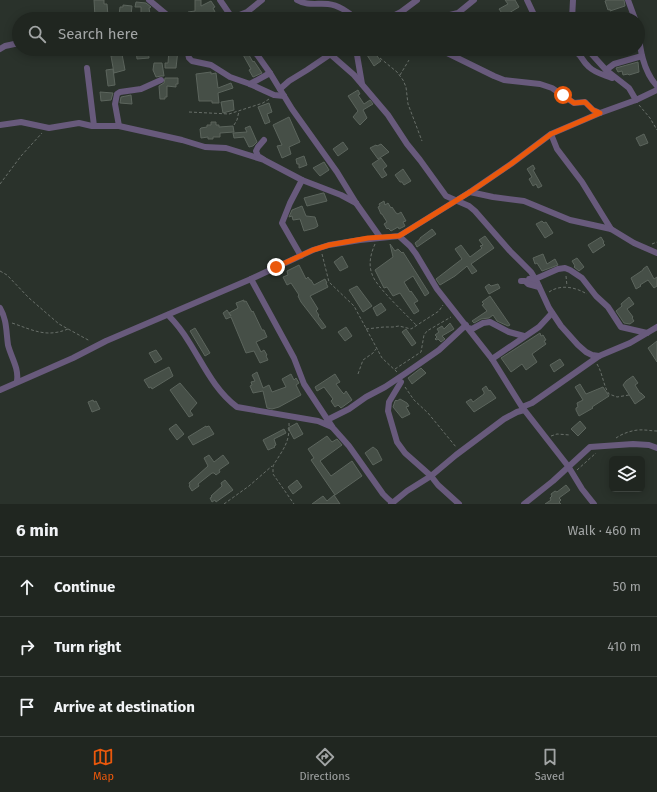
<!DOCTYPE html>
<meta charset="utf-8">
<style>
:root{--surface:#202620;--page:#282e29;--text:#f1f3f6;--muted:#a2a5a5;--line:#3d433e;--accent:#ea580c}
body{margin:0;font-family:"Fira Sans",sans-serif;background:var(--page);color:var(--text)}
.controls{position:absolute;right:12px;bottom:12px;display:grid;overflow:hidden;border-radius:6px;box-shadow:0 2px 10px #0003}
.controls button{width:36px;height:36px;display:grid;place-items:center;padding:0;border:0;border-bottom:1px solid var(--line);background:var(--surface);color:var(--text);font:20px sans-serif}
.stop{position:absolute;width:12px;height:12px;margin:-9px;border:3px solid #ea580c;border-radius:50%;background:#fff}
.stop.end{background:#ea580c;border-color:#fff;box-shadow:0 1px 4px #0008}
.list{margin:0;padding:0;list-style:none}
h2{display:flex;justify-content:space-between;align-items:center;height:52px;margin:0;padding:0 16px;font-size:17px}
h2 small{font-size:13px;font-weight:400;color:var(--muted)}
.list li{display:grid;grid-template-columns:26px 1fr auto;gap:12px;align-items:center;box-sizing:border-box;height:60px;padding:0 16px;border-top:1px solid var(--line)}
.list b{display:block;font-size:15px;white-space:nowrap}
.list em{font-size:13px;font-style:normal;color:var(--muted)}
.icon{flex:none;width:22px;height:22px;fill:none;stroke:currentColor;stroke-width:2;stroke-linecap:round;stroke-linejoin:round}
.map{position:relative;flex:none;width:657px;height:504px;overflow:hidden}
.search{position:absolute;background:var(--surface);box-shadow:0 2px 10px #0003;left:12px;right:12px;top:12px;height:44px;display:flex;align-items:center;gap:10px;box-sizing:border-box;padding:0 14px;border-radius:22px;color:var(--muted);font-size:15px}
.sheet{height:232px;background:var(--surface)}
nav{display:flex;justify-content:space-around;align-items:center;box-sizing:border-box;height:56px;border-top:1px solid var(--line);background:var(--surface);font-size:11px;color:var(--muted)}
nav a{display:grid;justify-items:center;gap:2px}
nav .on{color:var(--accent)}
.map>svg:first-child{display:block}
.building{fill:#464f47;stroke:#5c655d}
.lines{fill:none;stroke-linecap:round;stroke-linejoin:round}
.path{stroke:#686f69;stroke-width:1;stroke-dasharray:3 2;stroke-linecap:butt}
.street{stroke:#685a7c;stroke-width:6}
.route{stroke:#ea580c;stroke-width:5}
</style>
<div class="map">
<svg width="657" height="504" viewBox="0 0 657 504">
<rect width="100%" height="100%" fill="#2a322b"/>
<g class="building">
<polygon points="94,0 104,0 104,4 107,4 108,16 95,17"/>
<polygon points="195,0 201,0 201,6 211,1 215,7 213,8 216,14 203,15 204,19 189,19 188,12 195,11"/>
<polygon points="505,0 515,0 519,7 504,16 499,9 508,4"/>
<polygon points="607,0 624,0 625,6 610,11 610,9 608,10 605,1"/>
<polygon points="136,2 146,3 151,7 149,8 150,14 160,15 164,19 141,19 141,7 135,7"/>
<polygon points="123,5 132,6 131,15 119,15 120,7 123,7"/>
<polygon points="116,49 121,49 125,70 114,73 111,56 117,55"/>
<polygon points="148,49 149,58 137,59 136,50"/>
<polygon points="169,50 178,50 176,68 165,68 165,63 168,63"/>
<polygon points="246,50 253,62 254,61 262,73 253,77 249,70 251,69 242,53"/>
<polygon points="373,51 381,61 374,66 367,55"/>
<polygon points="638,62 639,72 629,75 628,74 623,75 622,71 618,72 616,68"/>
<polygon points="154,63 162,63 164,76 161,76 156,77 153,70"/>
<polygon points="113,69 115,85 108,86 106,70"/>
<polygon points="211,72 211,74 216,73 218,88 231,83 233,88 218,93 219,103 212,103 212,101 199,101 196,74"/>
<polygon points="165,78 178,78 178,84 176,84 176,87 167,86 167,97 165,97 165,99 160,99 159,86 164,83"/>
<polygon points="358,90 360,94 358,95 364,104 370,100 373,104 363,110 367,118 360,125 353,117 358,111 348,96"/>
<polygon points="100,92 113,93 111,100 101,101"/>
<polygon points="131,95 132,104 120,103 121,97"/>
<polygon points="233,100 234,110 223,113 221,102"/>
<polygon points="269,103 272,112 267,114 270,122 265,124 258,107"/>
<polygon points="289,117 300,142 289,147 291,154 282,158 277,146 282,145 273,125"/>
<polygon points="211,122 216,122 216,125 219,125 219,127 233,126 234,132 220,133 220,137 213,137 213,139 208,139 208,137 201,138 200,129 201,128 207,127 207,125 211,125"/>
<polygon points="250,126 257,142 253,146 249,147 244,137 234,138 233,133 247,132 245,128"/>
<polygon points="644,134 648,143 640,146 636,138"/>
<polygon points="343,142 348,149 338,156 333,149"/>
<polygon points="381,144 389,152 378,159 370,148 376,145 377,146"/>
<polygon points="304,156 307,165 299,168 299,164 297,164 296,159"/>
<polygon points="381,158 387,166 383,169 387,175 382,178 372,164"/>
<polygon points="324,162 329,170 320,176 313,168"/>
<polygon points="533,165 535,169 533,170 542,186 538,188 536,184 533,186 529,179 532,177 527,169"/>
<polygon points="403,169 411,181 404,185 402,182 400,182 395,175"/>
<polygon points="323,193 324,193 327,201 307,206 304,198"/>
<polygon points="384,201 385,205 388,203 391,208 392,207 396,213 398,214 401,212 406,221 403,222 405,226 399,229 398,227 391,231 388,228 387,229 384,224 387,222 382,214 381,214 378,207 380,206 379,204"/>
<polygon points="302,206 306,216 315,217 318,226 315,228 304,231 300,219 293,220 292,216 289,217 292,210"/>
<polygon points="542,221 544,223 546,222 553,233 545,238 536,224"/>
<polygon points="432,229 436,234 417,247 415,243 420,239 420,238"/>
<polygon points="485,236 494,248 471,264 477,271 472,274 467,266 466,267 455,276 440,285 436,279 462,259 455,249 461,245 470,257 482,248 480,246 483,245 479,240"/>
<polygon points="601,237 604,242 603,243 605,245 593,253 588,245"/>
<polygon points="390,244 395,251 398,249 402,253 403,252 429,293 425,296 413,276 404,282 410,292 411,291 418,301 414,303 419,311 414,314 400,293 393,296 387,287 384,288 375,270 393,257"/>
<polygon points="543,254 547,264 555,259 558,265 542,271 537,263 535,264 533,258"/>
<polygon points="342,256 348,267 340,271 334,262"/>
<polygon points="577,258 584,267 579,271 574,267 575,266 572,261"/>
<polygon points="299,265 306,279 308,277 310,280 311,280 314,285 325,279 327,283 326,283 328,287 310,296 318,309 316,311 319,315 318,316 326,327 322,329 301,302 298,296 299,295 291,283 287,285 283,277 288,275 287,271"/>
<polygon points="647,266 654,279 657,277 657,286 654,288 648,280 640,285 641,286 636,289 631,278 643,270 643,269"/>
<polygon points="489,284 491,286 498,284 500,288 489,294 485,287"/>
<polygon points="357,286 372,306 363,312 349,290"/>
<polygon points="490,296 510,325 508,326 497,321 493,315 489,318 481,319 474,323 472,321 487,311 482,305 484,304 482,302"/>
<polygon points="629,297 634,304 627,309 633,317 632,318 634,321 630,324 624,323 616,311 622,306 621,304"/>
<polygon points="244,300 244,302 246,301 252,312 253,311 262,330 264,330 267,337 256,342 261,352 264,350 267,355 266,356 268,360 260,363 254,351 246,353 231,317 226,319 223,313 227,310 231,316 229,313 238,308 236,303"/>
<polygon points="381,303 386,310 377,316 373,308"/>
<polygon points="450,323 454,329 442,336 445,339 441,342 438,339 436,340 435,339 437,337 435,335 439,332 437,329 442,326 444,329"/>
<polygon points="346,327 352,336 345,341 338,332"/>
<polygon points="195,328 210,353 205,356 190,331"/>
<polygon points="406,329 416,343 412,346 402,332"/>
<polygon points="540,333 541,336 543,335 546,340 544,341 546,344 532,354 537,362 526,370 522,364 511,372 501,358"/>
<polygon points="657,341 657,362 648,348"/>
<polygon points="156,350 162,359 155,363 149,353"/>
<polygon points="560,359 564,365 554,372 550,365"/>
<polygon points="169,367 173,376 152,389 151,387 149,388 144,380"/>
<polygon points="421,368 426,373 412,384 408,378"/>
<polygon points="257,372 263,388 269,385 272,392 286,387 282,379 291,374 294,380 296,378 299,383 296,385 301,395 279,407 272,409 267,408 263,391 253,393 250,386 252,385 251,382 255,381 252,375"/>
<polygon points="335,374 340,382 336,384 342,392 344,394 346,391 352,400 341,408 338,405 335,407 331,401 333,399 324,387 317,391 315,387"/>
<polygon points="633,376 638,383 635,385 640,393 641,393 645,397 635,404 623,385 626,381"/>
<polygon points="180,383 197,403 190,411 193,415 189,417 170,390"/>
<polygon points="580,384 586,394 603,387 609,396 592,407 593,408 579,416 576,410 576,408 578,407 577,403 583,400 575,387"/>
<polygon points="486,386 489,391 490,390 496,398 474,412 466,402 471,399 473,402 484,394 484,392 482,389"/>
<polygon points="400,399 407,403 409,406 406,407 410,414 402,418 393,407 395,401 396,400 397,401"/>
<polygon points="93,400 94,402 96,401 100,409 92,412 88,402"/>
<polygon points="580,421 586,428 578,436 571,429"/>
<polygon points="297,423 303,434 294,439 288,428"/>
<polygon points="176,424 184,434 177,440 169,429"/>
<polygon points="206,426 206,427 209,426 214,434 193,445 188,437"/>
<polygon points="284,429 286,433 274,439 276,445 274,446 275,447 268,450 263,440"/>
<polygon points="327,436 332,442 337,439 342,445 320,461 331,476 352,461 362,476 335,495 311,460 314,458 308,449"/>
<polygon points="373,447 377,450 382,460 373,465 365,453"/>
<polygon points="209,455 214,462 223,455 229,463 219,470 220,472 216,475 214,473 212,473 198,484 199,486 192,491 189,486 190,485 189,483 208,466 204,458"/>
<polygon points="225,480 233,490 216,502 215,500 212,502 210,498 212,497 211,496 222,486 221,483"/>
<polygon points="297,480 302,487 293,494 288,487"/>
<polygon points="566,485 570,490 559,498 561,500 559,502 561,504 545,504 551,500 550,498 552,496 551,494 555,491 557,492"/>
<polygon points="334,495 340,504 312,504 323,496 327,501"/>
</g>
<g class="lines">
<g class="path">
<polyline points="380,58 397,72 403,80 406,87 408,104 422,141"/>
<polyline points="400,75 409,60"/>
<polyline points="639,105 650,118 657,130"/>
<polyline points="189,112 229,114 263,103 269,99"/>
<polyline points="234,125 237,120 239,111"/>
<polyline points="0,184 21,156 42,133"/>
<path d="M375,244C371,253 368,264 372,274C375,286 407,315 417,326"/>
<polyline points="652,244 657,242"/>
<polyline points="322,254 329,282 354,306 382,358 397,372"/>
<polyline points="0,271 7,275 29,298 59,324 90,341"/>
<polyline points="566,276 567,286"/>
<path d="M549,292C561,284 575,287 587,294"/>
<path d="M12,323C33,330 46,338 68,329"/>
<polyline points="366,329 384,327 393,327 399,326 411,329 439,311 443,305"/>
<path d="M597,364C603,374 603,385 609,394L617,397L629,395"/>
<polyline points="395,369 421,352 424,335 427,331 451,317"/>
<polyline points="358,374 363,360 373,353 376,349"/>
<polyline points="405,387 414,400 428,413 456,447"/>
<path d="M289,423C290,443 283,449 273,466V474L294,504"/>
<polyline points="551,436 557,434 570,435"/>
<path d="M616,438C623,433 635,429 644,430C648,430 652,431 657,431"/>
<polyline points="577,470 596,453"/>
<polyline points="224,504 249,486 272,466"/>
</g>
<g class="street">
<polyline points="149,0 172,19"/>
<polyline points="220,0 233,19"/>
<path d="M297,0C307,6 317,3 328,4C338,5 349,12 356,19"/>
<polyline points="527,0 536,19"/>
<polyline points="628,0 635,19"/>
<polyline points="232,18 247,12 262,0"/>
<polyline points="387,19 401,12 417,0"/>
<polyline points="441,19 450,15 458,13 474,0"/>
<polyline points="572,19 573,0"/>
<path d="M638,29C640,49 643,71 657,86"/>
<polyline points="0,49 5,46 19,43"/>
<polyline points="187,49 189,58 192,61 211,65 230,77 250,84 274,95 284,96"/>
<polyline points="253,49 270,73 292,109 337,172 356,203 380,237"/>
<polyline points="356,49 362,84"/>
<polyline points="439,49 494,76 504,80 540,84 552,88 574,103 585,102 593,110 600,113"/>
<path d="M568,49C584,54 579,58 589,67C595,73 605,75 612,78"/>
<polyline points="587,49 606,70 629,88 636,100"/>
<polyline points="330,54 354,75 388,115 407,144 420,160 446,196 469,206 475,211 510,251 531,272 537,282 549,308 561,326 578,345 586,352 592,355 599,356"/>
<polyline points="87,68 94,126"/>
<polyline points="606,70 614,64 642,56"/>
<polyline points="250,84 270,73"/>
<polyline points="280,89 289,81 307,70 338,49"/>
<polyline points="0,125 21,122 49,128 79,123 92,126 119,126 182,140 205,147 226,148 264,160 302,180 341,195 356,203"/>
<polyline points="119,126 115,104 117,94 120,92 141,89 161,80"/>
<polyline points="551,134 557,149 582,182 611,229"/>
<polyline points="263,159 258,156 256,151 258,147 264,140"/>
<polyline points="470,192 493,197 524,201 570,220 611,229 634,243 657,253"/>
<polyline points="399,236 410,246 416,254 437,289 492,359 522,407 568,466 582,489 594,504"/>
<polyline points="301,256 282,223 290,203 302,180"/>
<polyline points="251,279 294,358 304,384 333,428 349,446 383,494 388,499 393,503"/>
<polyline points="529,279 533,280 558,269 565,268 570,270 582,278 596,296 608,307 621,327 647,333"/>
<polyline points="521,281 525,281 528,284 539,287"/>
<path d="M0,308C7,320 6,331 8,345C11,357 19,368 17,381"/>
<path d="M168,315C176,323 183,332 189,342C203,364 215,391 237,407L318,421L332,427"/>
<polyline points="468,328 472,329 483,323 490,322 509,332 524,336"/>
<polyline points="492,359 539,327 552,313"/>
<polyline points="401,382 389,402 388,411 397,442 405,453 431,476 438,485 459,504"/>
<polyline points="0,390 73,358 106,341 251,279 313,250 329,245 360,240 399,236 470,192 511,164 551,134 600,113 636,100 657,90"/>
<polyline points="522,407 532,403 599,356 630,343 657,327"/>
<polyline points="327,420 349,409 366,397 385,387 406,373 439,350 466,325"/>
<polyline points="391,504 407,491 431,476 456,455 504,419 517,412 524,410"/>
<polyline points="524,504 553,481 590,447 633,444 649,445 657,448"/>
</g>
</g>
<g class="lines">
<polyline class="route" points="276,267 313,250 329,245 368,238 399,236 470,192 511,164 551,134 600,113 593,110 585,102 574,103 563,95"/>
</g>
</svg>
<div class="controls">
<button><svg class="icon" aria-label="layers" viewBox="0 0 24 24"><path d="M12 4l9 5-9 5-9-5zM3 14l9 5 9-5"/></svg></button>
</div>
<div class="stop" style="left:563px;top:95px"></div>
<div class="stop end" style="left:276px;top:267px"></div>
<div class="search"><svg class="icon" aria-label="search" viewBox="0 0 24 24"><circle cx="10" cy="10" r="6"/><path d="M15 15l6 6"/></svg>Search here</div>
</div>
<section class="sheet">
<h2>6 min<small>Walk · 460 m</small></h2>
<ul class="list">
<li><svg class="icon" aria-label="ahead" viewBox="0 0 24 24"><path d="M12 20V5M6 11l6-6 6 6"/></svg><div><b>Continue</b></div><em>50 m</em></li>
<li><svg class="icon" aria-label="right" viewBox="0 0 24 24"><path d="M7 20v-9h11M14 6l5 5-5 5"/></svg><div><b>Turn right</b></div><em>410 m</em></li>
<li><svg class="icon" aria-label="arrive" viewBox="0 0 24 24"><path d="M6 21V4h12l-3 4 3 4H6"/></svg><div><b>Arrive at destination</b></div></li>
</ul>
</section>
<nav>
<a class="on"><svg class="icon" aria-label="map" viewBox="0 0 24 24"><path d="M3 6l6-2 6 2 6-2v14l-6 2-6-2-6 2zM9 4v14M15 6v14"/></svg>Map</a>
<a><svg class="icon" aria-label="directions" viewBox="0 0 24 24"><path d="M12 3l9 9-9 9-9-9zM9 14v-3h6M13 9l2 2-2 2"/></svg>Directions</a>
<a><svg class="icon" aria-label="saved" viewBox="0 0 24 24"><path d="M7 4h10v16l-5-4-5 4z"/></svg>Saved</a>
</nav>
